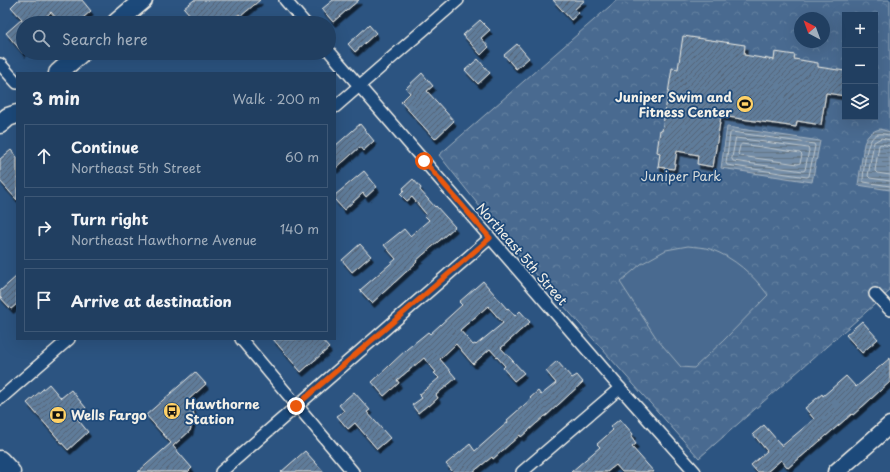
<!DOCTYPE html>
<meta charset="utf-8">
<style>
:root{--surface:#213f61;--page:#2d4a6a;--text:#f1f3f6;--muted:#a2afbd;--line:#3e5876}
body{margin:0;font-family:"Playpen Sans",sans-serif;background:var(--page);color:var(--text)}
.controls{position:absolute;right:12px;top:12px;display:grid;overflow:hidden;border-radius:0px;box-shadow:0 4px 16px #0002}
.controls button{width:36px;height:36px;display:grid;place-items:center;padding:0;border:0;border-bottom:1px solid var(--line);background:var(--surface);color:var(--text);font:20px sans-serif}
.compass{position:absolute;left:794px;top:12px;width:36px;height:36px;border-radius:50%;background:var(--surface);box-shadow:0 4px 16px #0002;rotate:319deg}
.stop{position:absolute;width:12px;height:12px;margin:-9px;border:3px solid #ea580c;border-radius:50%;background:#fff}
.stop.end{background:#ea580c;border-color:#fff;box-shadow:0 1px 4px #0008}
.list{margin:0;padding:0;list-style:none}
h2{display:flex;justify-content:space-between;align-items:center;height:52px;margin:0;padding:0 16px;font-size:17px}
h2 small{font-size:13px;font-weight:400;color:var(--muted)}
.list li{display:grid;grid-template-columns:26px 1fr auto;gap:12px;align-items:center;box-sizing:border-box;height:64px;margin:0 8px 8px;padding:0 8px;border:1px solid var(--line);border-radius:0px}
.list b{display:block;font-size:15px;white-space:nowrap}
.list p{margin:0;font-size:13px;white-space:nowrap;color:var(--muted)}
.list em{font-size:13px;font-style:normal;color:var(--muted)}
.icon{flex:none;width:22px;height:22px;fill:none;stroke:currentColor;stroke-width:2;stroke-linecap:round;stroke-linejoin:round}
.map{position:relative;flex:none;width:890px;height:472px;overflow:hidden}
.search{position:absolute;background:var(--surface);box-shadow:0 4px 16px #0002;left:16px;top:16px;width:320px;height:44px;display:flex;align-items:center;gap:10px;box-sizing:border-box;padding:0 14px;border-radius:22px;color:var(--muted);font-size:15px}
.panel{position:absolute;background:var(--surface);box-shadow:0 4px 16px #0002;left:16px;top:72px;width:320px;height:268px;border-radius:0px}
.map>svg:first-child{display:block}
.forest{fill:url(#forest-crowns);stroke:#9eaebc;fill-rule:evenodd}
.garden{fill:#496b90;stroke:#9eaebc}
.water{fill:url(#water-rules);stroke:#a7b4c0}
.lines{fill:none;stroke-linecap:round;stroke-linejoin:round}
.shore{stroke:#c0c9ce;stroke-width:1}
.building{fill:url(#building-hatch);stroke:#f4f1e8;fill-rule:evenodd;filter:url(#shadow)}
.street-casing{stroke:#f4f1e8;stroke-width:14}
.secondary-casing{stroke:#f4f1e8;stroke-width:19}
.primary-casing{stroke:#f4f1e8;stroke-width:21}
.street{stroke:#1f4a7a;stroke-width:11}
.secondary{stroke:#1f4a7a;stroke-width:16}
.primary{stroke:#1f4a7a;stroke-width:18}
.route{stroke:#ea580c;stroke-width:5}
.labels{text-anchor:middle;stroke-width:3.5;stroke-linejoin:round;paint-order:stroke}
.poi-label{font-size:13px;font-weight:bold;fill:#f4f1e8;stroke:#1f4a7a;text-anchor:start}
.park-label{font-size:13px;fill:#dadddb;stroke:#1f4a7a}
.street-label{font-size:13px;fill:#f4f1e8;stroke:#1f4a7a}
</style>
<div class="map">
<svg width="890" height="472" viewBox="0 0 890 472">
<defs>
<pattern id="forest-crowns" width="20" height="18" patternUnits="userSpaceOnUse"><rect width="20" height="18" fill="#496b90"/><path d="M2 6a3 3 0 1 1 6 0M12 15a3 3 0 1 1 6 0" fill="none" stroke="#6481a0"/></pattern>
<pattern id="water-rules" width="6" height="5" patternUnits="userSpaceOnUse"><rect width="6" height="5" fill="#738ca6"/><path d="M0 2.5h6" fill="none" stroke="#647484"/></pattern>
<pattern id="building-hatch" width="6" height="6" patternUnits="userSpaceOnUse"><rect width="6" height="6" fill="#5e7b9a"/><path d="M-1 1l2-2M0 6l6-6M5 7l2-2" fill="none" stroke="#556474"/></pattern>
<filter id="shadow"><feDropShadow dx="2.5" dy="4.5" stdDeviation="0" flood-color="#0009"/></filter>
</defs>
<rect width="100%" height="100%" fill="#2c5481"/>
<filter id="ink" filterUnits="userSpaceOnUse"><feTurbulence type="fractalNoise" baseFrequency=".025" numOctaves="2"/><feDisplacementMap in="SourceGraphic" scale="8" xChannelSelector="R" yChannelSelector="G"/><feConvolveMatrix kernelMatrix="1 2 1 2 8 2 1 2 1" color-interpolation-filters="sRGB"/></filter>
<g filter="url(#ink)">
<path class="forest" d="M617,0H890V291L699,458L514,250L439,155ZM845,15H875V117H845ZM800,18H824V42H800Z"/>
<path class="garden" d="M688,246C695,247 703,247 710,249C735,258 752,274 768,295L724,340L694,368L681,367L657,339L620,282L641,264L666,250Z"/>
<g class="water">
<polygon points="727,127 820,141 812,182 721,168"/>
<path d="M880,129L890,132V190L858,185L864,144C867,135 872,131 880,129Z"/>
</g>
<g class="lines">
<g class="shore">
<polygon points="732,132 814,144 815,146 809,176 807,177 727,165 726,163 730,134"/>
<path d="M890,135C886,135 882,133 878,134C865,138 864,168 863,180L864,182L890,186"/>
<polygon points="736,138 808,148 809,150 805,170 803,171 733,161 732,159"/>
<polyline points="890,140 881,138 874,142 868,176 870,178 890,181"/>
<polygon points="742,144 800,153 802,155 800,163 798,164 740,156 738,154 740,146"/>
<polyline points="890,146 881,144 879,145 875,171 877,173 890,175"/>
</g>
</g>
<g class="building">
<polygon points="18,0 82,0 91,11 77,23 60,23 51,12 39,23 25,23 23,21 23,53 6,33 22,19 11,7"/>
<polygon points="194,0 260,0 241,16 239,14 228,23 197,23 184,8"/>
<polygon points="333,0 359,0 333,22 322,9"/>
<polygon points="553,0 585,0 575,9 579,13 571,20"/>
<polygon points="480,20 490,30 481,38 489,47 481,55 463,35"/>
<polygon points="369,25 376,33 355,52 348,44"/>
<polygon points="683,36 745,45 744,55 774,60 775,52 795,55 794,59 818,63 818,67 845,71 845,96 826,93 821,125 797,121 796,127 721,116 713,167 697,164 698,155 677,151 674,169 658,167 660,153 657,152 660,130 662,131 672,68 678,69"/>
<polygon points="517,44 529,58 516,69 504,55"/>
<polygon points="478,59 490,73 478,84 465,70"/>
<polygon points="422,73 433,86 427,91 454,121 435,139 401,102 410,93 406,88"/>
<polygon points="360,124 374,141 363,151 360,147 335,169 335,146"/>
<polygon points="11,150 17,157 17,200 0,181 0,159"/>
<polygon points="364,171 377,187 366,197 363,193 344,210 335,200 335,195"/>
<polygon points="413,179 421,188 420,190 435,207 436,206 455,227 416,261 417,262 372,303 360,290 396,259 384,245 404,229 410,236 429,220 425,216 426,214 412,197 407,201 400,194 404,190 403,188"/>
<polygon points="360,244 371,256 352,272 342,260"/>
<polygon points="17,276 17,304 11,309 0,297 0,291"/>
<path d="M483,281L507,309L508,308L515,316L520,311L530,322L501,348L524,373L514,381L503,368L505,366L490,349L473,364L456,344L440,359L456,378L436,395L438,398L429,406L428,405L418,413L412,405L422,398L419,395L439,378L434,373L436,372L424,358L397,380L399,383L384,396L372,382L407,349L428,332L430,334L462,305L459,302ZM488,306L503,323L476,345L475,344L473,345L460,330Z"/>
<polygon points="862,321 878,339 862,353 846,335"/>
<polygon points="273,339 321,339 329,348 301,372"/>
<polygon points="890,358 890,382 853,415 852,414 788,468 781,460 767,472 757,472 751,465 767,451 753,434 764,425 782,446 814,419 805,408 822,394 823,396 846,376 856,387"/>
<polygon points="557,361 572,378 577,375 583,382 546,416 545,416 521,437 520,435 493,459 492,457 473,472 453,472 446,464 470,444 475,451 508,422 507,420 531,399 530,398 538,391 541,395 556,383 546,371"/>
<polygon points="195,372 206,384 188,400 193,408 194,417 190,431 173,446 192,468 188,472 138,472 171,443 146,415"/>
<polygon points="49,384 61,398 71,390 86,408 76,417 88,432 68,450 27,403"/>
<polygon points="354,392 370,410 367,412 390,438 377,449 355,423 348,429 337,416 344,411 339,405"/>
<polygon points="620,419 633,434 631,437 636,444 632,447 654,472 622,472 616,465 607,472 571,472 600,447 597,444 613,430 610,427"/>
<polygon points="305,451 324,472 281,472"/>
</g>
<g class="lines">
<defs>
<g id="street">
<polyline points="285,0 305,23"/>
<polyline points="329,51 620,388 695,472"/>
<polyline points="0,64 17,83"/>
<polyline points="335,107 458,0"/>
<polyline points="875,294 890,310"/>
<polyline points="241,339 353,472"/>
<polyline points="0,399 69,339"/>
<polyline points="221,472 490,238"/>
<polyline points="522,472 620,388"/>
</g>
<polyline id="secondary" points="836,472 890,425"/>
<g id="primary">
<polyline points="116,23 143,0"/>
<polyline points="58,73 81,53"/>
<polyline points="0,124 8,117 17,114"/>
<polyline points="0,460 11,472"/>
</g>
</defs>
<use href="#street" class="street-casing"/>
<use href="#secondary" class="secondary-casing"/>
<use href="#primary" class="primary-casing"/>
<use href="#street" class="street"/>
<use href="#secondary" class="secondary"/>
<use href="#primary" class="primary"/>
</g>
</g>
<g class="lines" filter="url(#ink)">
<polyline class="route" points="296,406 490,238 424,161"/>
</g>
<defs>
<symbol id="stadium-disc" viewBox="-11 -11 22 22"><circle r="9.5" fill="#ffd166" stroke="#1f4a7a"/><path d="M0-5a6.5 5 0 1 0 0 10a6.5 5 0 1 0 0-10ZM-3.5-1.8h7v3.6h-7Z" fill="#111"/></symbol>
<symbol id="bus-disc" viewBox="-11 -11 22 22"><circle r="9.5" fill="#ffd166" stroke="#1f4a7a"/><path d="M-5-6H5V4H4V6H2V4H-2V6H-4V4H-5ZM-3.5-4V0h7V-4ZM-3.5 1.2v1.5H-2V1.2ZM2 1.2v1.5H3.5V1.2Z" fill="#111"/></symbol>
<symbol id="bank-disc" viewBox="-11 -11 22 22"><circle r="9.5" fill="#ffd166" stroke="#1f4a7a"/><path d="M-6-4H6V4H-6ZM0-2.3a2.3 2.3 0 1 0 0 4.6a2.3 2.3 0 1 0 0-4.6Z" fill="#111"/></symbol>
</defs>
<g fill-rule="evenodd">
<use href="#stadium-disc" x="735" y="94" width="20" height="20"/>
<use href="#bus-disc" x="162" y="401" width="20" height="20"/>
<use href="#bank-disc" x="48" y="405" width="20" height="20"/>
</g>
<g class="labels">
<g class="poi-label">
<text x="732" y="102" text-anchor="end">Juniper Swim and<tspan x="732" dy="15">Fitness Center</tspan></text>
<text x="185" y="409">Hawthorne<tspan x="185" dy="15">Station</tspan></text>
<text x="71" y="420">Wells Fargo</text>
</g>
<g class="park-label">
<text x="681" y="181">Juniper Park</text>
</g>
<g class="street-label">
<text transform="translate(522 254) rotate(49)" y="5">Northeast 5th Street</text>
</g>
</g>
</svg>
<div class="controls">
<button>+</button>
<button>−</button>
<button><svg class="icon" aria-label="layers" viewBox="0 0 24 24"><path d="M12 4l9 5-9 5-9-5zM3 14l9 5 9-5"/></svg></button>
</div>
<svg class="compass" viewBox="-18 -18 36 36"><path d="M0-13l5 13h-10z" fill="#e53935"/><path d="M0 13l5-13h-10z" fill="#a2afbd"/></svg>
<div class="stop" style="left:424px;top:161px"></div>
<div class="stop end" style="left:296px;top:406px"></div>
<div class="search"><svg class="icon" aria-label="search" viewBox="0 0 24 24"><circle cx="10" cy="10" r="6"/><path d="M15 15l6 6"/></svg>Search here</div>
<section class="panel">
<h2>3 min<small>Walk · 200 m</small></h2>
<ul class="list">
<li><svg class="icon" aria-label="ahead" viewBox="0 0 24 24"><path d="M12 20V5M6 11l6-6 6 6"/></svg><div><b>Continue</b><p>Northeast 5th Street</p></div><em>60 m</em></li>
<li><svg class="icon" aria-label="right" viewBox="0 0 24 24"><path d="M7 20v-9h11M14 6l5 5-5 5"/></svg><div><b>Turn right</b><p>Northeast Hawthorne Avenue</p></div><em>140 m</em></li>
<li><svg class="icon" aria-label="arrive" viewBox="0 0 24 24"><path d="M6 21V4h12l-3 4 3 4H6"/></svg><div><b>Arrive at destination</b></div></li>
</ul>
</section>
</div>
